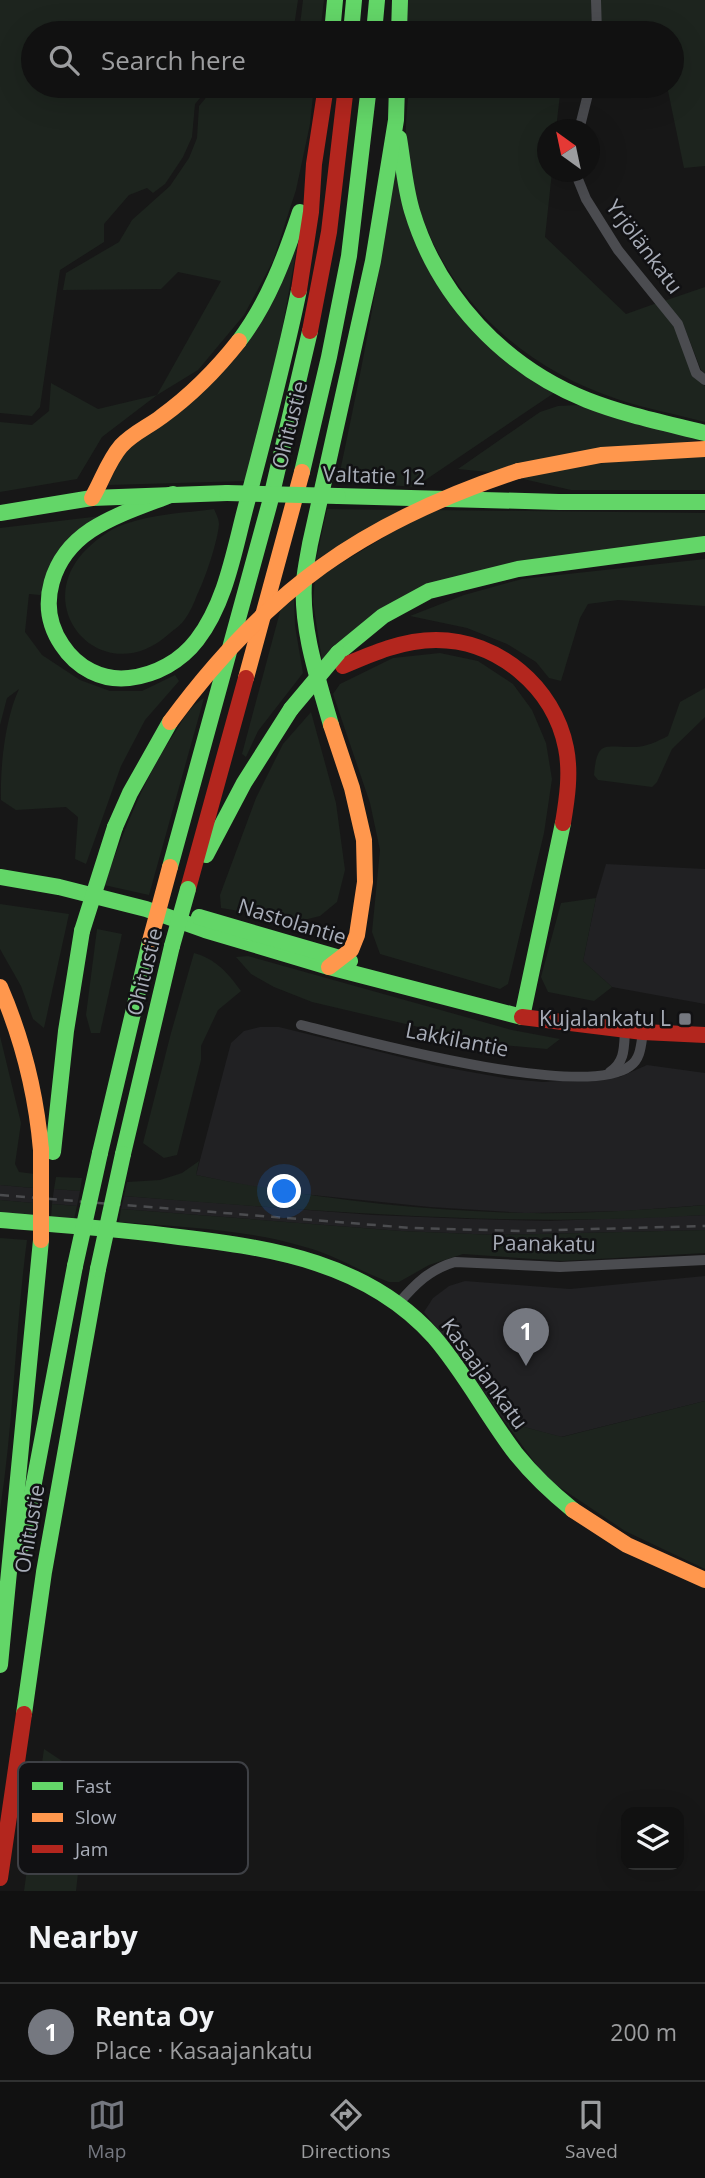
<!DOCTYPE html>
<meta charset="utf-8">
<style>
:root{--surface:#111;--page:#1e1f1f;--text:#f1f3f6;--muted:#9c9d9f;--line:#303131;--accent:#757880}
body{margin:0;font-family:"Open Sans",sans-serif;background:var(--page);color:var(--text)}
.controls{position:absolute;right:21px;bottom:21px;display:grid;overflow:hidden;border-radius:14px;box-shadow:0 7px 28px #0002}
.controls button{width:63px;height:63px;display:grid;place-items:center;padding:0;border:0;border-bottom:2px solid var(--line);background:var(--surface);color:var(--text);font:35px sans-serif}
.compass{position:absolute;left:537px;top:119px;width:63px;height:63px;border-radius:50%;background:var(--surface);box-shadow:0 7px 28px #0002;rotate:327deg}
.you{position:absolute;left:285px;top:1192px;width:24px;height:24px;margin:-18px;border:5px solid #fff;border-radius:50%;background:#1a73e8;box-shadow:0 0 0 10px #1a73e833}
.badge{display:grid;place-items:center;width:46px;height:46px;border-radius:50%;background:var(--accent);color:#fff;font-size:23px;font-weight:700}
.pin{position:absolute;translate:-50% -58px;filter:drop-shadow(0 2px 4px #0008)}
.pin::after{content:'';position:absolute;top:37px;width:24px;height:21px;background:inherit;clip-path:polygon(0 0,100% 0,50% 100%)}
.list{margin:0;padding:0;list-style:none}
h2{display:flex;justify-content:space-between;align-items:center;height:91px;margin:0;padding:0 28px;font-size:30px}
h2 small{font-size:23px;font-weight:400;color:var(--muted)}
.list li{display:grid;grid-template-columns:46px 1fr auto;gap:21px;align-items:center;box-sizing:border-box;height:98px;padding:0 28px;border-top:2px solid var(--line)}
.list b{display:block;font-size:26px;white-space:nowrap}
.list p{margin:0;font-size:23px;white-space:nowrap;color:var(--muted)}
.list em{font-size:23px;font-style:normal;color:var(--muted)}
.icon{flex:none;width:38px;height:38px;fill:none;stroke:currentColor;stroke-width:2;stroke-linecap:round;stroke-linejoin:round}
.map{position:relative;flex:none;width:705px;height:1891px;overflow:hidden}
.search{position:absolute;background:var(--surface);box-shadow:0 7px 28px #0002;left:21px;right:21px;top:21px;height:77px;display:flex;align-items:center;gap:18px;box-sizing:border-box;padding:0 24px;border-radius:38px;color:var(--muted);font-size:26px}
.sheet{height:189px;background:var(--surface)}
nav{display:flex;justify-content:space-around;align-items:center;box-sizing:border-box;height:98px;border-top:2px solid var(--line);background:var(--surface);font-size:19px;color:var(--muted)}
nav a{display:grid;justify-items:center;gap:4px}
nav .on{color:var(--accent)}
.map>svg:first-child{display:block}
.built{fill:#212123}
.green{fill:#1d241e}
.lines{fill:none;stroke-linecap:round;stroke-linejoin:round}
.street{stroke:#4b4c50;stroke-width:10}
.fast{stroke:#63d668;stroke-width:16}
.slow{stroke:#ff974d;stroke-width:16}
.jam{stroke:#b3261e;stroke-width:16}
.rail{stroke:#4b4c4f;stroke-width:2.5;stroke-dasharray:9 7;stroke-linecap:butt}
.fast-bridge{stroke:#63d668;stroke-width:16}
.slow-bridge{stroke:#ff974d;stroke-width:16}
.poi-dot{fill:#757880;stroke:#111113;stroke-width:2.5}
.labels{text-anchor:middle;stroke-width:5;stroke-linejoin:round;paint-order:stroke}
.street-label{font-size:21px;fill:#a8adb8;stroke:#111113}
.poi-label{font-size:21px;fill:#a8adb8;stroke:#111113;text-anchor:end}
.key{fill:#111113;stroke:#3e4045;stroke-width:2}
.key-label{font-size:19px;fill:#a8adb8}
</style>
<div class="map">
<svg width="705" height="1891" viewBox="0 0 705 1891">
<rect width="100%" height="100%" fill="#171717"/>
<g class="built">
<polygon points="606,864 705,869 705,1004 612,987 583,961 596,898"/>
<polygon points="260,1027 279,1027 437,1066 510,1079 543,1082 620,1077 647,1065 705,1073 705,1205 626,1211 524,1213 430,1207 273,1191 196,1175 231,1043 244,1031"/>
<polygon points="0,1185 34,1188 33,1203 0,1200"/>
<polygon points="54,1189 80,1191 77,1206 52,1204"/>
<polygon points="124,1196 373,1215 469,1219 549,1221 705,1215 705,1230 496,1235 401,1231 121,1209"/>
<polygon points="705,1276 705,1401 561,1437 505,1422 460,1357 424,1312 433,1298 449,1286 465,1281 570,1289"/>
</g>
<g class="green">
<polygon points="0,0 298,0 293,33 33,33 33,86 210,86 195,104 192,137 183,157 165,184 153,193 147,188 129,195 104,224 104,242 60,270 40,407 32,416 0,413"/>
<polygon points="303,0 324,0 320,33 299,33"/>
<polygon points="408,0 591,0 592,33 408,33"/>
<polygon points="600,0 705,0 705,166 684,168 667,86 672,86 672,33 601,33"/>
<polygon points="314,86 310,124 296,190 273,261 244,315 198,370 157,395 102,437 77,479 0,492 0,422 32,425 49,411 51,383 98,409 157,395 221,281 178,272 161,289 63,290 66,273 119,242 132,220 170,186 189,158 197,138 199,106 215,87"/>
<path d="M409,86H561L556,129L548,130V172H552L545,237L626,314L657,303L676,327L693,375L705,386V422C676,414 646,409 617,399C500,360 415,265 406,139C405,122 408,103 409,86Z"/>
<path d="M394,155L425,261L554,393L415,487L338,481C361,372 383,266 394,155Z"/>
<polygon points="301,225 279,346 247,481 108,485 126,448 206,384"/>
<polygon points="705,287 705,374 701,370 682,321 664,301"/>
<polygon points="579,405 705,439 488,472 458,469 540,412 558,406"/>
<polygon points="705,455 705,490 571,490 519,478 578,465"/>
<path d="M214,509C216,514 219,519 219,524C218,540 205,580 197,595C194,603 190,612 185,619C182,624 175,629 170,633C106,692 31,613 82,554C93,542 109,529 125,524C153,514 184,513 214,509Z"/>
<polygon points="327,509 400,510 316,560"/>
<polygon points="429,510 705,513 705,536 465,574 322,660 313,602 315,579"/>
<path d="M101,516L40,595L29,594L25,632L42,655L80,680L110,691H142L175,675L179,681L145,720L121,766L86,864L75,859L78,817L66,807L16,810L1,800C0,767 5,719 19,689L7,698L0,725V528Z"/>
<polygon points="705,559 705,606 618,600 588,604 580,618 561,681 549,678 536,662 507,644 467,628 410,616 464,595 522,579"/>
<polygon points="294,598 295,626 303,673 258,731 246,757 242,754 281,608"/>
<polygon points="440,653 478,661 513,684 532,710 546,743 552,779 544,833 508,984 500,989 380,954 372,932 380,850 370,803 333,694 340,684 393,658"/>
<path d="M705,688V717L672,749L657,782L652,787L598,780L594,775C597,738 606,748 635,747C646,747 658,741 668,736L680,702Z"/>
<path d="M204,698L149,895L104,885C124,831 143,779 176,731C184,718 190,706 204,698Z"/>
<polygon points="311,712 336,803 345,870 337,902 320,916 300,921 221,908 220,895 256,798 283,744"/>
<polygon points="596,898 583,961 612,987 594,1001 548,992 541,977 561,903"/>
<polygon points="0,904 69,914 44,1028 33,1019 21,986 0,949"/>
<polygon points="97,929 122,934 100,1033 91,1033 86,1015"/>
<path d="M194,953C216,959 228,973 241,991L218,1010L201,1046V1060L177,1155L164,1158L143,1143L171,1033Z"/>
<polygon points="248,956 512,1030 560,1039 547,1049 491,1044 312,1002 274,987 251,974 236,957"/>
<polygon points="0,1036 21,1123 15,1164 19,1172 35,1174 34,1188 0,1185"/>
<path d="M199,1161L196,1175C302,1197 416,1211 524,1213C584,1214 645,1210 705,1205V1215C511,1228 318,1211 124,1196L127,1182L160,1180L182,1173Z"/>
<polygon points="56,1177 82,1178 80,1191 54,1189"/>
<polygon points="0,1200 33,1203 33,1216 0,1213"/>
<polygon points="52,1204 77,1206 74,1219 51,1217"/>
<path d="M121,1209L401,1231L496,1235L705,1230V1253L562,1261L463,1254L429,1265L399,1282H389C361,1272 335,1255 305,1247C245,1229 181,1227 119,1222Z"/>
<path d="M0,1238L27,1240C15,1330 14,1420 0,1510Z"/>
<polygon points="705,1401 705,1569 625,1531 546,1478 505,1422 562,1437"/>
<polygon points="44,1749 68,1765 84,1820 76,1891 24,1891"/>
</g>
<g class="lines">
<g class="street">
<polyline points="596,0 597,33"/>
<polyline points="579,130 590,86"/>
<polyline points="575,172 586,199 618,250 678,324 696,373 705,380"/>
<path d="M301,1025C360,1040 584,1101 630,1066C641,1059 641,1044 643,1032"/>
<path d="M610,1072C625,1062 624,1048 625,1030"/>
<path d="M398,1304C415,1284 430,1269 455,1262L560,1267L705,1260"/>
</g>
<g class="fast">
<polyline points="332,33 335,0"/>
<polyline points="351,33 354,0"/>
<polyline points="374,33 377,0"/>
<polyline points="399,33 400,0"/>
<path d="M399,138C403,162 405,188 412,211C438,297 504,367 587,400C625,415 665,423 705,433"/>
<path d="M239,341C268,303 285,257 300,212"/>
<polyline points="302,472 329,357 349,256 369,86"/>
<path d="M173,494C145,505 116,514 91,530C52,556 35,605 62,645C77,668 102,681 129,678C156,675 181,661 197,640C226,602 234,551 246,506C265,434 284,363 299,290"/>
<polyline points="338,496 559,502 705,502"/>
<polyline points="0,513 92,498 227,493"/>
<polyline points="338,653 383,616 429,591 518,569 705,544"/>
<path d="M331,725C318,679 301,630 304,582C305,569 308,556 310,544L373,261L396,120L397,86"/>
<polyline points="115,827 130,793 170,722"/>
<polyline points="206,855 244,783 291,709"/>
<polyline points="170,867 270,502 310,331"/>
<polyline points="0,877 59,887 146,909 205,930 329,967 522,1017"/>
<polyline points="199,917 350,961"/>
<polyline points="522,1017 563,823"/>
<polyline points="53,1152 66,1031 82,931"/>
<polyline points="100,1153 150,941"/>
<polyline points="123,1154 172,946"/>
<path d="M0,1220C60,1225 120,1229 179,1237C273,1248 368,1263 434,1337C465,1373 487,1416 516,1454C533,1475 552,1493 573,1510"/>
<polyline points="22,1546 75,1266"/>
<polyline points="0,1665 41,1240"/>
<polyline points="24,1714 44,1572 98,1269"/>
</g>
<g class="slow">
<polyline points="518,471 601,455 705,449"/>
<path d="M92,498C102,481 108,461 121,446C133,433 148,427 161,417C190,396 217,369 239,341"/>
<polyline points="246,678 302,472"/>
<polyline points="329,967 351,950 357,935 365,882 364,840 352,788 331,725"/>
<path d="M0,987C23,1040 36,1093 41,1150"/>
<polyline points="573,1510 627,1545 705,1580"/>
</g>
<g class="jam">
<polyline points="299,290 311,212 314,164 326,86"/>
<polyline points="310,331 329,232 346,86"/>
<path d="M343,666C373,653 403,640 436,640C498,640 554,687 566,748C571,773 567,799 563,823"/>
<polyline points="188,889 246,678"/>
<polyline points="522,1017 643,1032 705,1035"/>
<polyline points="0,1878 24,1714"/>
</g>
<polyline class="rail" points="0,1195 412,1228 519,1231 705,1226"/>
<g class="fast-bridge">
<polyline points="227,493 338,496"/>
<polyline points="291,709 338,653"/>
<polyline points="82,931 115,827"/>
<polyline points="172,946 188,889"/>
<polyline points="75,1266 100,1153"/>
<polyline points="98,1269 123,1154"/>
</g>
<g class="slow-bridge">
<path d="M170,722C267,590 363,522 518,471"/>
<polyline points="150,941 170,867"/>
<polyline points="41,1150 41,1240"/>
</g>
</g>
<rect class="poi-dot" x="678" y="1012" width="14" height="14" rx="3.5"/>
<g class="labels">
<g class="street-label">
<text transform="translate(644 247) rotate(53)" y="7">Yrjölänkatu</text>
<text transform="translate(290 425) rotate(-76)" y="7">Ohitustie</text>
<text transform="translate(374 476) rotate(2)" y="7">Valtatie 12</text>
<text transform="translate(292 922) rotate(17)" y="7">Nastolantie</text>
<text transform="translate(145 972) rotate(-76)" y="7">Ohitustie</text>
<text transform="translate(457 1040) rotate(11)" y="7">Lakkilantie</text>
<text transform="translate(544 1244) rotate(1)" y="7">Paanakatu</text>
<text transform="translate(484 1374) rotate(54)" y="7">Kasaajankatu</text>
<text transform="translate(30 1529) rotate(-80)" y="7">Ohitustie</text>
</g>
<g class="poi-label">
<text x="671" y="1026">Kujalankatu L</text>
</g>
</g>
<rect x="18" y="1762" width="230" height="112" rx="10" class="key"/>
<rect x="32" y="1782" width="31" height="8" fill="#63d668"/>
<rect x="32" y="1813" width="31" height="9" fill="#ff974d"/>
<rect x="32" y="1845" width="31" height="8" fill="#b3261e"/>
<g class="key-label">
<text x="75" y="1793">Fast</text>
<text x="75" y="1824">Slow</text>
<text x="75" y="1856">Jam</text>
</g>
</svg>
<div class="controls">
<button><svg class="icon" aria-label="layers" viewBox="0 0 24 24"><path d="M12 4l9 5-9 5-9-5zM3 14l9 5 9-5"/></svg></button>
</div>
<svg class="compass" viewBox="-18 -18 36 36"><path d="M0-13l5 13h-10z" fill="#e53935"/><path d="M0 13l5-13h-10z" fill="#9c9d9f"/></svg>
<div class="you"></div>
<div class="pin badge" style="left:526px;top:1366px">1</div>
<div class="search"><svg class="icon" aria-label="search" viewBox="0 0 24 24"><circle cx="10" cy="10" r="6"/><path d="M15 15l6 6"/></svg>Search here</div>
</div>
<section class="sheet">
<h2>Nearby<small></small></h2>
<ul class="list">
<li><span class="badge">1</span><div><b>Renta Oy</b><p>Place · Kasaajankatu</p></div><em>200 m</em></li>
</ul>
</section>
<nav>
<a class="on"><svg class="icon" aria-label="map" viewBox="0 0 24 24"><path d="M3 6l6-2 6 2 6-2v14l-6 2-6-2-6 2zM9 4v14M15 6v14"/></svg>Map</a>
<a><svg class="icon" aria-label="directions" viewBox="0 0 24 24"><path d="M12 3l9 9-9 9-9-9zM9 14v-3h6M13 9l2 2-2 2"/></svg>Directions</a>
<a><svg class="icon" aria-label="saved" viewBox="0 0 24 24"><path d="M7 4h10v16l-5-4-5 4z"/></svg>Saved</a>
</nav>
